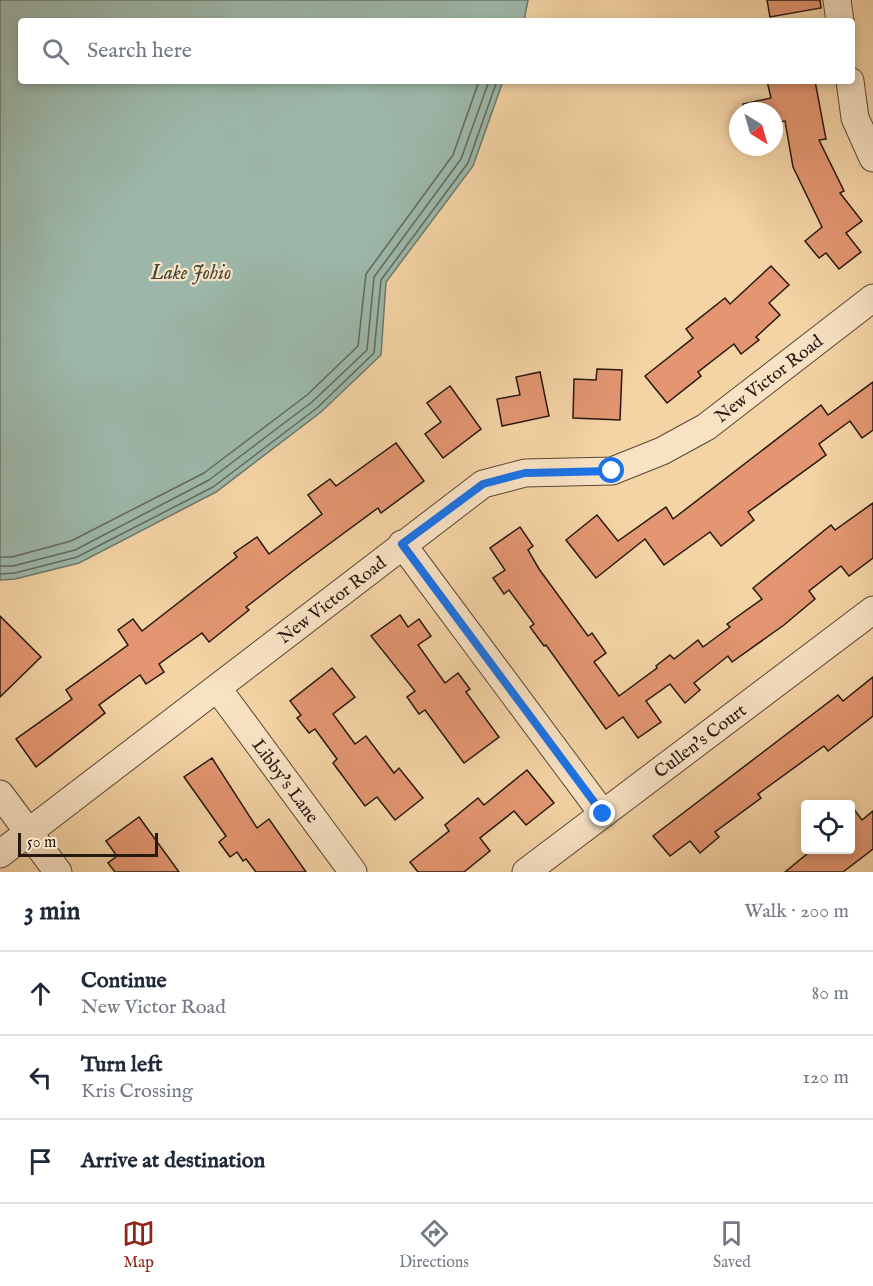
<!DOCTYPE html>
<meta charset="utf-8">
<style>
:root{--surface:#fff;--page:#f6f6f7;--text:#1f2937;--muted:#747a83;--line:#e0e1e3;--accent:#8f2418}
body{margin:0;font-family:"IM FELL English",serif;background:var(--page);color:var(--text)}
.controls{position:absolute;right:18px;bottom:18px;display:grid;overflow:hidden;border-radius:6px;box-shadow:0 3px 9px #0003}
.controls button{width:54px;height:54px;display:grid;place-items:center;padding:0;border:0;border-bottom:2px solid var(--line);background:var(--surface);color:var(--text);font:30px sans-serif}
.compass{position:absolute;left:729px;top:102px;width:54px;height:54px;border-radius:50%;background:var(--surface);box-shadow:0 3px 9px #0003;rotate:143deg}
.scale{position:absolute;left:18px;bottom:15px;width:140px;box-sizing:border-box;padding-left:6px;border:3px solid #261910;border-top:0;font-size:16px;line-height:21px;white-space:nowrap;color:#261910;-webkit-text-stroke:4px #f8e2c4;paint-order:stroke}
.stop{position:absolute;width:18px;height:18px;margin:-14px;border:4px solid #1a73e8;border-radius:50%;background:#fff}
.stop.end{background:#1a73e8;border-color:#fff;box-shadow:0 2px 6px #0008}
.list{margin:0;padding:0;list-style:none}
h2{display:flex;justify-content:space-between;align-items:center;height:78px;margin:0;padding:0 24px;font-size:26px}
h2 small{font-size:20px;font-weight:400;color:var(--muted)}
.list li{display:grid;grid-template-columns:39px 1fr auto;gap:18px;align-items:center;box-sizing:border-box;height:84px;padding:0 24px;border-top:2px solid var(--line)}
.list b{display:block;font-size:22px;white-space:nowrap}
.list p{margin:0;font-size:20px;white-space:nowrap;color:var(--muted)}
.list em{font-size:20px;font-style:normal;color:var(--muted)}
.icon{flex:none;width:33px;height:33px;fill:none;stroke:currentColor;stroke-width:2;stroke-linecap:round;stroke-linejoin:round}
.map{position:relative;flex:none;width:873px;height:872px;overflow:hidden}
.search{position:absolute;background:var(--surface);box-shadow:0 3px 9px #0003;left:18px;right:18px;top:18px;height:66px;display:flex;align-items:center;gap:15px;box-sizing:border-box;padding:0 21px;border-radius:6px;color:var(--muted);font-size:22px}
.sheet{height:330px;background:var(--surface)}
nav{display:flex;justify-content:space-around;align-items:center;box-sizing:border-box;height:84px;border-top:2px solid var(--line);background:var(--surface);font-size:16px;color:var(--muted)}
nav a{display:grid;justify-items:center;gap:3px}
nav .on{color:var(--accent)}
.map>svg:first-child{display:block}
.water{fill:#9cb7a9;stroke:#6d786c;stroke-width:1.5}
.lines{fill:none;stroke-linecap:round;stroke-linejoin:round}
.shore{stroke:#61685c;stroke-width:1.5}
.building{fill:#e39671;stroke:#261910;stroke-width:1.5}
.minor-casing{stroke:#5a4835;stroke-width:29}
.minor{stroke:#f8e2c4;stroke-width:27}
.route{stroke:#1a73e8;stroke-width:8}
.labels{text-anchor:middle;stroke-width:4.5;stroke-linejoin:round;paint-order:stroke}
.street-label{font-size:18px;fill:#261910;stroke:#f8e2c4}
.water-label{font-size:20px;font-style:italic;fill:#49483e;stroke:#f8e2c4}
</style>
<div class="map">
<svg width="873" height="872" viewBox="0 0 873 872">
<rect width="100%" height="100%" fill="#f4d3a5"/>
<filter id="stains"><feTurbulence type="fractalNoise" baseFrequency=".00333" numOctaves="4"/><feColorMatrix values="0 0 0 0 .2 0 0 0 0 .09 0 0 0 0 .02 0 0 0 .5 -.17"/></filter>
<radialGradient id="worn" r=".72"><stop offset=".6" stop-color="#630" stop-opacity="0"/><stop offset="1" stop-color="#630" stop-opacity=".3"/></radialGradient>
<polygon class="water" points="0,0 528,0 524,21 21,21 21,81 503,81 473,166 386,282 381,355 321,412 216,492 79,563 15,579 0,580"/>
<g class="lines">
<g class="shore">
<polyline points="0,557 12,557 71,541 204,473 307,395 358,346 366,274 453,155 479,81"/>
<polyline points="0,566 13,566 75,550 209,480 312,402 367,350 374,277 461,159 489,81"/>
<polyline points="0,574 15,573 77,557 213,487 317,408 374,353 381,280 468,163 497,81"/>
</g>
</g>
<g class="building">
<polygon points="767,0 820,0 821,8 770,17"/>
<polygon points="767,81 815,81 826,139 819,140 844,191 840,193 862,221 846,233 861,252 839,269 826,253 819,258 805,241 822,227 793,167 785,121 774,123 774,111 743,111 743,104 771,98"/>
<polygon points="771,266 789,285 769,303 780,315 756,337 759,340 741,354 734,344 698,372 701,376 667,403 645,376 693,338 686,329 725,298 730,304"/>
<polygon points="597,369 622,370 620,420 573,418 574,379 596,380"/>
<polygon points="540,372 549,416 502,426 497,399 520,395 516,377"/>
<polygon points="873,382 873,430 862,438 850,421 819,444 826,455 748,512 754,520 721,546 710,532 664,565 645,539 596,578 566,540 597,515 618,541 666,507 673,519 821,405 828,415"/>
<polygon points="450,386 481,429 443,458 425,434 441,422 427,403"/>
<polygon points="396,443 424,481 381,513 378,508 302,564 246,607 249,610 209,642 202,633 159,664 164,672 146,684 140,675 99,705 105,713 36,767 16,739 72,699 66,690 128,645 118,630 133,619 142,631 237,557 234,553 257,537 269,554 322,514 308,495 330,479 336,486"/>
<polygon points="873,503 873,558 849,576 841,566 809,591 815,599 784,625 732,662 728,656 694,683 700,690 685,703 670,684 646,701 661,722 638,738 623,717 606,729 546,645 544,646 530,627 534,624 509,590 504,594 493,578 505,570 490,548 520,527 533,546 528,550 539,569 588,636 592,633 606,653 594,662 619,696 657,668 656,666 670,655 674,659 698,640 703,647 730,627 727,624 762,599 753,588 831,525 835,530"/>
<polygon points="400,615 408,627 419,619 431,636 418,645 445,683 458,673 470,689 466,692 499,737 464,763 425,710 419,714 407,697 415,691 371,636"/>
<polygon points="0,616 41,657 0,697"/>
<polygon points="332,668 355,697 333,714 355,744 366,736 394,773 399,768 423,798 395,820 377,797 365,806 333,763 337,759 315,729 309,733 297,718 301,715 290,701"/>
<polygon points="873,677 873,716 828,751 824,746 758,794 761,798 715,832 719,837 700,853 690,841 670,856 653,836 838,695 843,701"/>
<polygon points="212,758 257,828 269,819 306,872 256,872 246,859 243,861 237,852 230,857 219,842 226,836 184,777"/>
<polygon points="527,770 554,803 526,825 514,811 480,838 490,851 464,872 418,872 410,862 449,831 445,825 478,798 484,805"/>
<polygon points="850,804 862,820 873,811 873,849 843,872 785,872 813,849 850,849"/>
<polygon points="139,817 179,872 115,872 108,863 117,856 106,841"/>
</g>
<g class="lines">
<defs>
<g id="minor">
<polyline points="837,0 840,21"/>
<polyline points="850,81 855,118 873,158"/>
<polyline points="402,544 603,814"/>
<path id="s1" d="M218,689L353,872"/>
<polyline points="0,794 58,872"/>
<path id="s2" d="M0,854L483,484L525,473L612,471L662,451L706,427L873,298"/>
<path id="s3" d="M526,872L873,610"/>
</g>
</defs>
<use href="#minor" class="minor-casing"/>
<use href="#minor" class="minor"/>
</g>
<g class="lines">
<polyline class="route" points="603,814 402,544 483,484 525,473 612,471"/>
</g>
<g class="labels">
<g class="street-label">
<text dy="6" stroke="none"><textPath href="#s2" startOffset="922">New Victor Road</textPath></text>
<text dy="6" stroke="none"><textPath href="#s2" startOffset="418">New Victor Road</textPath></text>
<text dy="6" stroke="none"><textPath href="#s3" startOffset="218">Cullen's Court</textPath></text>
<text dy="6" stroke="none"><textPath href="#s1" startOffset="114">Libby's Lane</textPath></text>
</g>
<g class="water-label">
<text x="191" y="279">Lake Johio</text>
</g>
</g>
<rect width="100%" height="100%" filter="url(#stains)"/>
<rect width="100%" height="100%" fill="url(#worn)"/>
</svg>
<div class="controls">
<button><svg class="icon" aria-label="locate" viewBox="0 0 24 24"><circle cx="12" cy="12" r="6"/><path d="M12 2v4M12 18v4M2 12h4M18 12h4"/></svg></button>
</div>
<svg class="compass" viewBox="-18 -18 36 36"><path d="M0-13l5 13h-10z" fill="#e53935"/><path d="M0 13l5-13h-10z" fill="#747a83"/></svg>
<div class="scale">50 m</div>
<div class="stop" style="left:612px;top:471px"></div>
<div class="stop end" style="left:603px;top:814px"></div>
<div class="search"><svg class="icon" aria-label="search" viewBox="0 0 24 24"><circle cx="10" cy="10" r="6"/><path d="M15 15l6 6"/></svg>Search here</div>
</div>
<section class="sheet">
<h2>3 min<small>Walk · 200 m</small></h2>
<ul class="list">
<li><svg class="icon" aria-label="ahead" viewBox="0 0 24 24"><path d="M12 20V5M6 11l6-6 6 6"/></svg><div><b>Continue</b><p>New Victor Road</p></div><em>80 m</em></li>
<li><svg class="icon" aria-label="left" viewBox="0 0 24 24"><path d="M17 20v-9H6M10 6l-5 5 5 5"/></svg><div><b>Turn left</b><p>Kris Crossing</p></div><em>120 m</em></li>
<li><svg class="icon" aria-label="arrive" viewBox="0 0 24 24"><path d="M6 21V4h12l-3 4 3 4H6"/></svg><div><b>Arrive at destination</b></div></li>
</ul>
</section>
<nav>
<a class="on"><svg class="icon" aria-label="map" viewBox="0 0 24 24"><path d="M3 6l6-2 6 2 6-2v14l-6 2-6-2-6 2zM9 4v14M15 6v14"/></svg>Map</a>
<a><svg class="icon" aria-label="directions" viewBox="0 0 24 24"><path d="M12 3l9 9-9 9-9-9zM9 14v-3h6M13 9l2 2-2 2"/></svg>Directions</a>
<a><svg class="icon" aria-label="saved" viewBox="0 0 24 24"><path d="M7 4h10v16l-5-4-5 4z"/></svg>Saved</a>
</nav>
